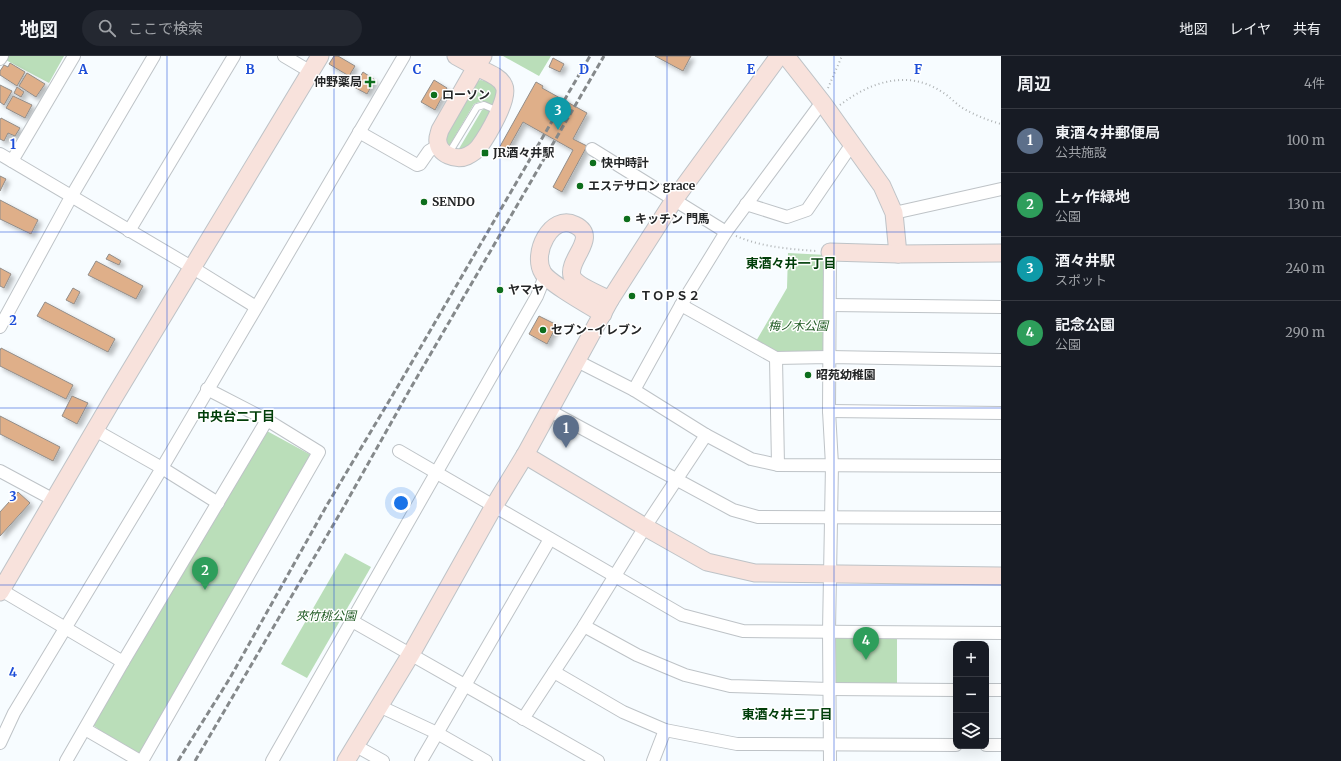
<!DOCTYPE html>
<html lang="ja">
<meta charset="utf-8">
<style>
:root{--surface:#171b24;--page:#242831;--text:#f1f3f6;--muted:#9ea1a6;--line:#363941;--accent:#d93025}
body{margin:0;font-family:Merriweather,"Noto Sans JP",serif;background:var(--page);color:var(--text)}
.controls{position:absolute;right:12px;bottom:12px;display:grid;overflow:hidden;border-radius:8px;box-shadow:0 4px 16px #0002}
.controls button{width:36px;height:36px;display:grid;place-items:center;padding:0;border:0;border-bottom:1px solid var(--line);background:var(--surface);color:var(--text);font:20px sans-serif}
.you{position:absolute;left:401px;top:447px;width:14px;height:14px;margin:-10px;border:3px solid #fff;border-radius:50%;background:#1a73e8;box-shadow:0 0 0 6px #1a73e833}
.badge{display:grid;place-items:center;width:26px;height:26px;border-radius:50%;background:var(--accent);color:#fff;font-size:13px;font-weight:700}
.pin{position:absolute;translate:-50% -33px;filter:drop-shadow(0 1px 2px #0008)}
.pin::after{content:'';position:absolute;top:21px;width:14px;height:12px;background:inherit;clip-path:polygon(0 0,100% 0,50% 100%)}
.list{margin:0;padding:0;list-style:none}
h2{display:flex;justify-content:space-between;align-items:center;height:52px;margin:0;padding:0 16px;font-size:17px}
h2 small{font-size:13px;font-weight:400;color:var(--muted)}
.list li{display:grid;grid-template-columns:26px 1fr auto;gap:12px;align-items:center;box-sizing:border-box;height:64px;padding:0 16px;border-top:1px solid var(--line)}
.list b{display:block;font-size:15px;white-space:nowrap}
.list p{margin:0;font-size:13px;white-space:nowrap;color:var(--muted)}
.list em{font-size:13px;font-style:normal;color:var(--muted)}
.icon{flex:none;width:22px;height:22px;fill:none;stroke:currentColor;stroke-width:2;stroke-linecap:round;stroke-linejoin:round}
.map{position:relative;flex:none;width:1001px;height:705px;overflow:hidden}
header{display:flex;align-items:center;gap:24px;box-sizing:border-box;height:56px;padding:0 20px;background:var(--surface);border-bottom:1px solid var(--line)}
header strong{font-size:19px}
nav{display:flex;gap:22px;margin-inline-start:auto;font-size:14px}
.search{width:280px;height:36px;background:var(--page);display:flex;align-items:center;gap:10px;box-sizing:border-box;padding:0 14px;border-radius:22px;color:var(--muted);font-size:15px}
main{display:flex}
aside{flex:1;background:var(--surface)}
.map>svg:first-child{display:block}
.green{fill:#badeb9}
.building{fill:#dfaf89;stroke:#928d89;filter:url(#shadow)}
.lines{fill:none;stroke-linecap:round;stroke-linejoin:round}
.lane-casing{stroke:#bec3c7;stroke-width:8}
.street-casing{stroke:#bec3c7;stroke-width:14}
.secondary-casing{stroke:#bec3c7;stroke-width:19}
.path{stroke:#afb3b5;stroke-width:2;stroke-dasharray:1 3;stroke-linecap:butt}
.lane{stroke:#fff;stroke-width:6}
.street{stroke:#fff;stroke-width:12}
.secondary{stroke:#f8e2dc;stroke-width:17}
.rail{stroke:#85898b;stroke-width:3;stroke-dasharray:6 3;stroke-linecap:butt}
.grid{fill:none;stroke:#1d4ed8;stroke-width:1;stroke-opacity:0.55}
.poi-dot{fill:#0d6e1c;stroke:#fff;stroke-width:1.5}
.labels{text-anchor:middle;stroke-width:3;stroke-linejoin:round;paint-order:stroke}
.poi-label{font-size:12px;font-weight:bold;fill:#242627;stroke:#fff;text-anchor:start}
.park-label{font-size:12px;font-style:italic;fill:#225c25;stroke:#fff}
.neighbourhood-label{font-size:13px;font-weight:bold;fill:#013e09;stroke:#fff}
.grid-label{font-size:13px;text-anchor:middle;font-weight:bold;fill:#1d4ed8;stroke:#fff;stroke-width:3;stroke-linejoin:round;paint-order:stroke}
</style>
<header>
<strong>地図</strong>
<div class="search"><svg class="icon" aria-label="search" viewBox="0 0 24 24"><circle cx="10" cy="10" r="6"/><path d="M15 15l6 6"/></svg>ここで検索</div>
<nav><a>地図</a><a>レイヤ</a><a>共有</a></nav>
</header>
<main>
<div class="map">
<svg width="1001" height="705" viewBox="0 0 1001 705">
<defs>
<filter id="shadow"><feDropShadow dx="3.5" dy="3.5" stdDeviation="2" flood-color="#0004"/></filter>
</defs>
<rect width="100%" height="100%" fill="#f7fcff"/>
<g class="green">
<polygon points="3,0 64,0 49,27 2,2"/>
<polygon points="503,0 551,0 539,20"/>
<polygon points="481,24 491,27 497,34 494,51 482,45 474,48 448,92 443,81 476,25"/>
<polygon points="485,52 493,55 476,85 457,96 482,54"/>
<polygon points="788,197 827,199 825,298 777,298 755,287 787,232"/>
<polygon points="267,375 311,399 140,705 93,669"/>
<polygon points="345,497 371,511 307,622 281,608"/>
<polygon points="836,581 897,582 897,627 835,628"/>
</g>
<g class="building">
<polygon points="334,0 338,0 355,10 349,20 329,8"/>
<polygon points="655,0 691,0 683,15"/>
<polygon points="553,2 564,8 560,16 549,11"/>
<polygon points="10,7 25,16 17,30 0,19 0,15 4,9 8,11"/>
<polygon points="363,16 375,24 367,38 354,31"/>
<polygon points="27,17 45,28 36,41 19,30"/>
<polygon points="434,24 447,32 435,54 421,46"/>
<polygon points="536,26 543,30 542,32 587,57 573,83 587,90 562,136 553,131 573,94 523,66 505,98 498,94"/>
<polygon points="0,29 12,35 4,49 0,46"/>
<polygon points="17,31 24,36 21,41 14,37"/>
<polygon points="13,40 32,49 25,62 6,52"/>
<polygon points="1,62 20,72 15,80 8,77 4,85 0,83 0,64"/>
<polygon points="0,120 6,123 0,135"/>
<polygon points="0,144 38,164 31,178 0,163"/>
<polygon points="109,198 121,205 119,209 106,203"/>
<polygon points="96,205 143,230 136,243 88,219"/>
<polygon points="0,212 11,218 4,232 0,230"/>
<polygon points="73,232 80,236 74,248 66,244"/>
<polygon points="45,246 115,283 108,296 37,260"/>
<polygon points="539,260 557,269 547,288 529,278"/>
<polygon points="1,292 73,329 66,343 0,310 0,295"/>
<polygon points="72,340 88,347 77,368 62,360"/>
<polygon points="0,360 60,391 53,405 0,378"/>
<polygon points="18,436 30,447 0,480 0,456"/>
</g>
<g class="lines">
<defs>
<polyline id="lane" points="449,97 477,51 484,49 498,55"/>
<g id="street">
<polyline points="284,0 311,16"/>
<polyline points="0,3 2,0"/>
<polyline points="359,76 417,109 420,108 429,95 439,89"/>
<polyline points="592,93 726,176"/>
<polyline points="0,98 193,212 256,251"/>
<polyline points="12,105 74,0"/>
<polyline points="746,148 787,161 807,154 852,88"/>
<polyline points="894,157 1001,133"/>
<polyline points="129,175 234,0"/>
<polyline points="681,249 776,302 829,301 1001,304"/>
<polyline points="830,249 1001,251"/>
<polyline points="0,271 71,141 154,0"/>
<polyline points="776,302 778,409"/>
<polyline points="577,305 634,334 706,379 751,403 778,409 1001,410"/>
<polyline points="634,334 681,249 726,176 822,46"/>
<polyline points="550,355 733,454 758,461 1001,462"/>
<polyline points="829,355 1001,357"/>
<polyline points="95,374 162,412 218,447"/>
<polyline points="399,395 682,559 743,575 1001,577"/>
<polyline points="0,415 54,444"/>
<polyline points="1,534 123,606"/>
<polyline points="352,565 598,705"/>
<polyline points="584,570 637,599 685,619 730,630 830,633 956,634"/>
<polyline points="554,616 623,656 665,674 737,688 956,689"/>
<polyline points="986,634 1001,634"/>
<polyline points="379,650 437,677 486,705"/>
<polyline points="523,663 584,570 645,471 706,379"/>
<polyline points="85,673 140,705"/>
<polyline points="0,687 14,657 162,412 404,0"/>
<polyline points="986,689 1001,689"/>
<polyline points="356,690 383,705"/>
<polyline points="66,705 123,606 267,364"/>
<polyline points="142,705 319,396 267,364 207,333"/>
<polyline points="272,705 537,240 543,225 544,218"/>
<polyline points="421,705 550,483"/>
<polyline points="653,705 665,674"/>
<polyline points="830,705 829,575 832,409 829,355 830,196"/>
</g>
<g id="secondary">
<polyline points="456,0 476,11 483,0"/>
<polyline points="786,0 822,46 882,130 894,157 898,198"/>
<path d="M476,11C486,16 500,20 504,30C510,42 487,80 479,91C476,95 471,98 467,100C456,105 439,98 438,86C437,82 439,78 440,74Z"/>
<polyline points="830,196 898,198 1001,197"/>
<path d="M603,258C590,250 549,227 543,217C531,198 551,157 575,169C600,181 567,203 572,220C575,229 602,240 610,244"/>
<polyline points="525,399 645,471 707,506 755,517 1001,520"/>
<polyline points="0,536 113,343 320,0"/>
<polyline points="346,705 411,598 494,450 525,399 610,244 674,144 779,0"/>
</g>
</defs>
<use href="#lane" class="lane-casing"/>
<use href="#street" class="street-casing"/>
<use href="#secondary" class="secondary-casing"/>
<g class="path">
<polyline points="828,32 842,0"/>
<path d="M840,49C870,26 908,13 942,36C949,40 955,47 961,51C974,59 987,64 1001,68"/>
<path d="M736,180C762,191 789,193 816,195"/>
</g>
<use href="#lane" class="lane"/>
<use href="#street" class="street"/>
<use href="#secondary" class="secondary"/>
<g class="rail">
<polyline points="178,705 230,622 327,449 398,330 590,0"/>
<polyline points="195,705 342,454 409,335 604,0"/>
</g>
</g>
<path class="grid" d="M167,0V705M334,0V705M500,0V705M667,0V705M834,0V705M0,176H1001M0,352H1001M0,529H1001"/>
<g class="poi-dot">
<path d="M368 20h4v4h4v4h-4v4h-4v-4h-4v-4h4z"/>
<circle cx="434" cy="39" r="4"/>
<rect x="481" y="93" width="8" height="8" rx="2"/>
<circle cx="593" cy="107" r="4"/>
<circle cx="580" cy="130" r="4"/>
<circle cx="424" cy="146" r="4"/>
<circle cx="627" cy="163" r="4"/>
<circle cx="500" cy="234" r="4"/>
<circle cx="632" cy="240" r="4"/>
<circle cx="543" cy="274" r="4"/>
<circle cx="808" cy="319" r="4"/>
</g>
<g class="labels">
<g class="poi-label">
<text x="362" y="30" text-anchor="end">仲野薬局</text>
<text x="442" y="43">ローソン</text>
<text x="493" y="101">JR酒々井駅</text>
<text x="601" y="111">快中時計</text>
<text x="588" y="134">エステサロン grace</text>
<text x="432" y="150">SENDO</text>
<text x="635" y="167">キッチン 門馬</text>
<text x="508" y="238">ヤマヤ</text>
<text x="640" y="244">ＴＯＰＳ２</text>
<text x="551" y="278">セブン-イレブン</text>
<text x="816" y="323">昭苑幼稚園</text>
</g>
<g class="park-label">
<text x="798" y="274">梅ノ木公園</text>
<text x="326" y="564">夾竹桃公園</text>
</g>
<g class="neighbourhood-label">
<text x="791" y="212">東酒々井一丁目</text>
<text x="236" y="365">中央台二丁目</text>
<text x="787" y="663">東酒々井三丁目</text>
</g>
</g>
<g class="grid-label">
<text x="83" y="18">A</text>
<text x="250" y="18">B</text>
<text x="417" y="18">C</text>
<text x="584" y="18">D</text>
<text x="751" y="18">E</text>
<text x="918" y="18">F</text>
<text x="13" y="93">1</text>
<text x="13" y="269">2</text>
<text x="13" y="445">3</text>
<text x="13" y="621">4</text>
</g>
</svg>
<div class="controls">
<button>+</button>
<button>−</button>
<button><svg class="icon" aria-label="layers" viewBox="0 0 24 24"><path d="M12 4l9 5-9 5-9-5zM3 14l9 5 9-5"/></svg></button>
</div>
<div class="you"></div>
<div class="pin badge" style="left:566px;top:392px;background:#5c6f8a">1</div>
<div class="pin badge" style="left:205px;top:534px;background:#2e9e5b">2</div>
<div class="pin badge" style="left:558px;top:74px;background:#0f9aa8">3</div>
<div class="pin badge" style="left:866px;top:604px;background:#2e9e5b">4</div>
</div>
<aside>
<h2>周辺<small>4件</small></h2>
<ul class="list">
<li><span class="badge" style="background:#5c6f8a">1</span><div><b>東酒々井郵便局</b><p>公共施設</p></div><em>100 m</em></li>
<li><span class="badge" style="background:#2e9e5b">2</span><div><b>上ヶ作緑地</b><p>公園</p></div><em>130 m</em></li>
<li><span class="badge" style="background:#0f9aa8">3</span><div><b>酒々井駅</b><p>スポット</p></div><em>240 m</em></li>
<li><span class="badge" style="background:#2e9e5b">4</span><div><b>記念公園</b><p>公園</p></div><em>290 m</em></li>
</ul>
</aside>
</main>
